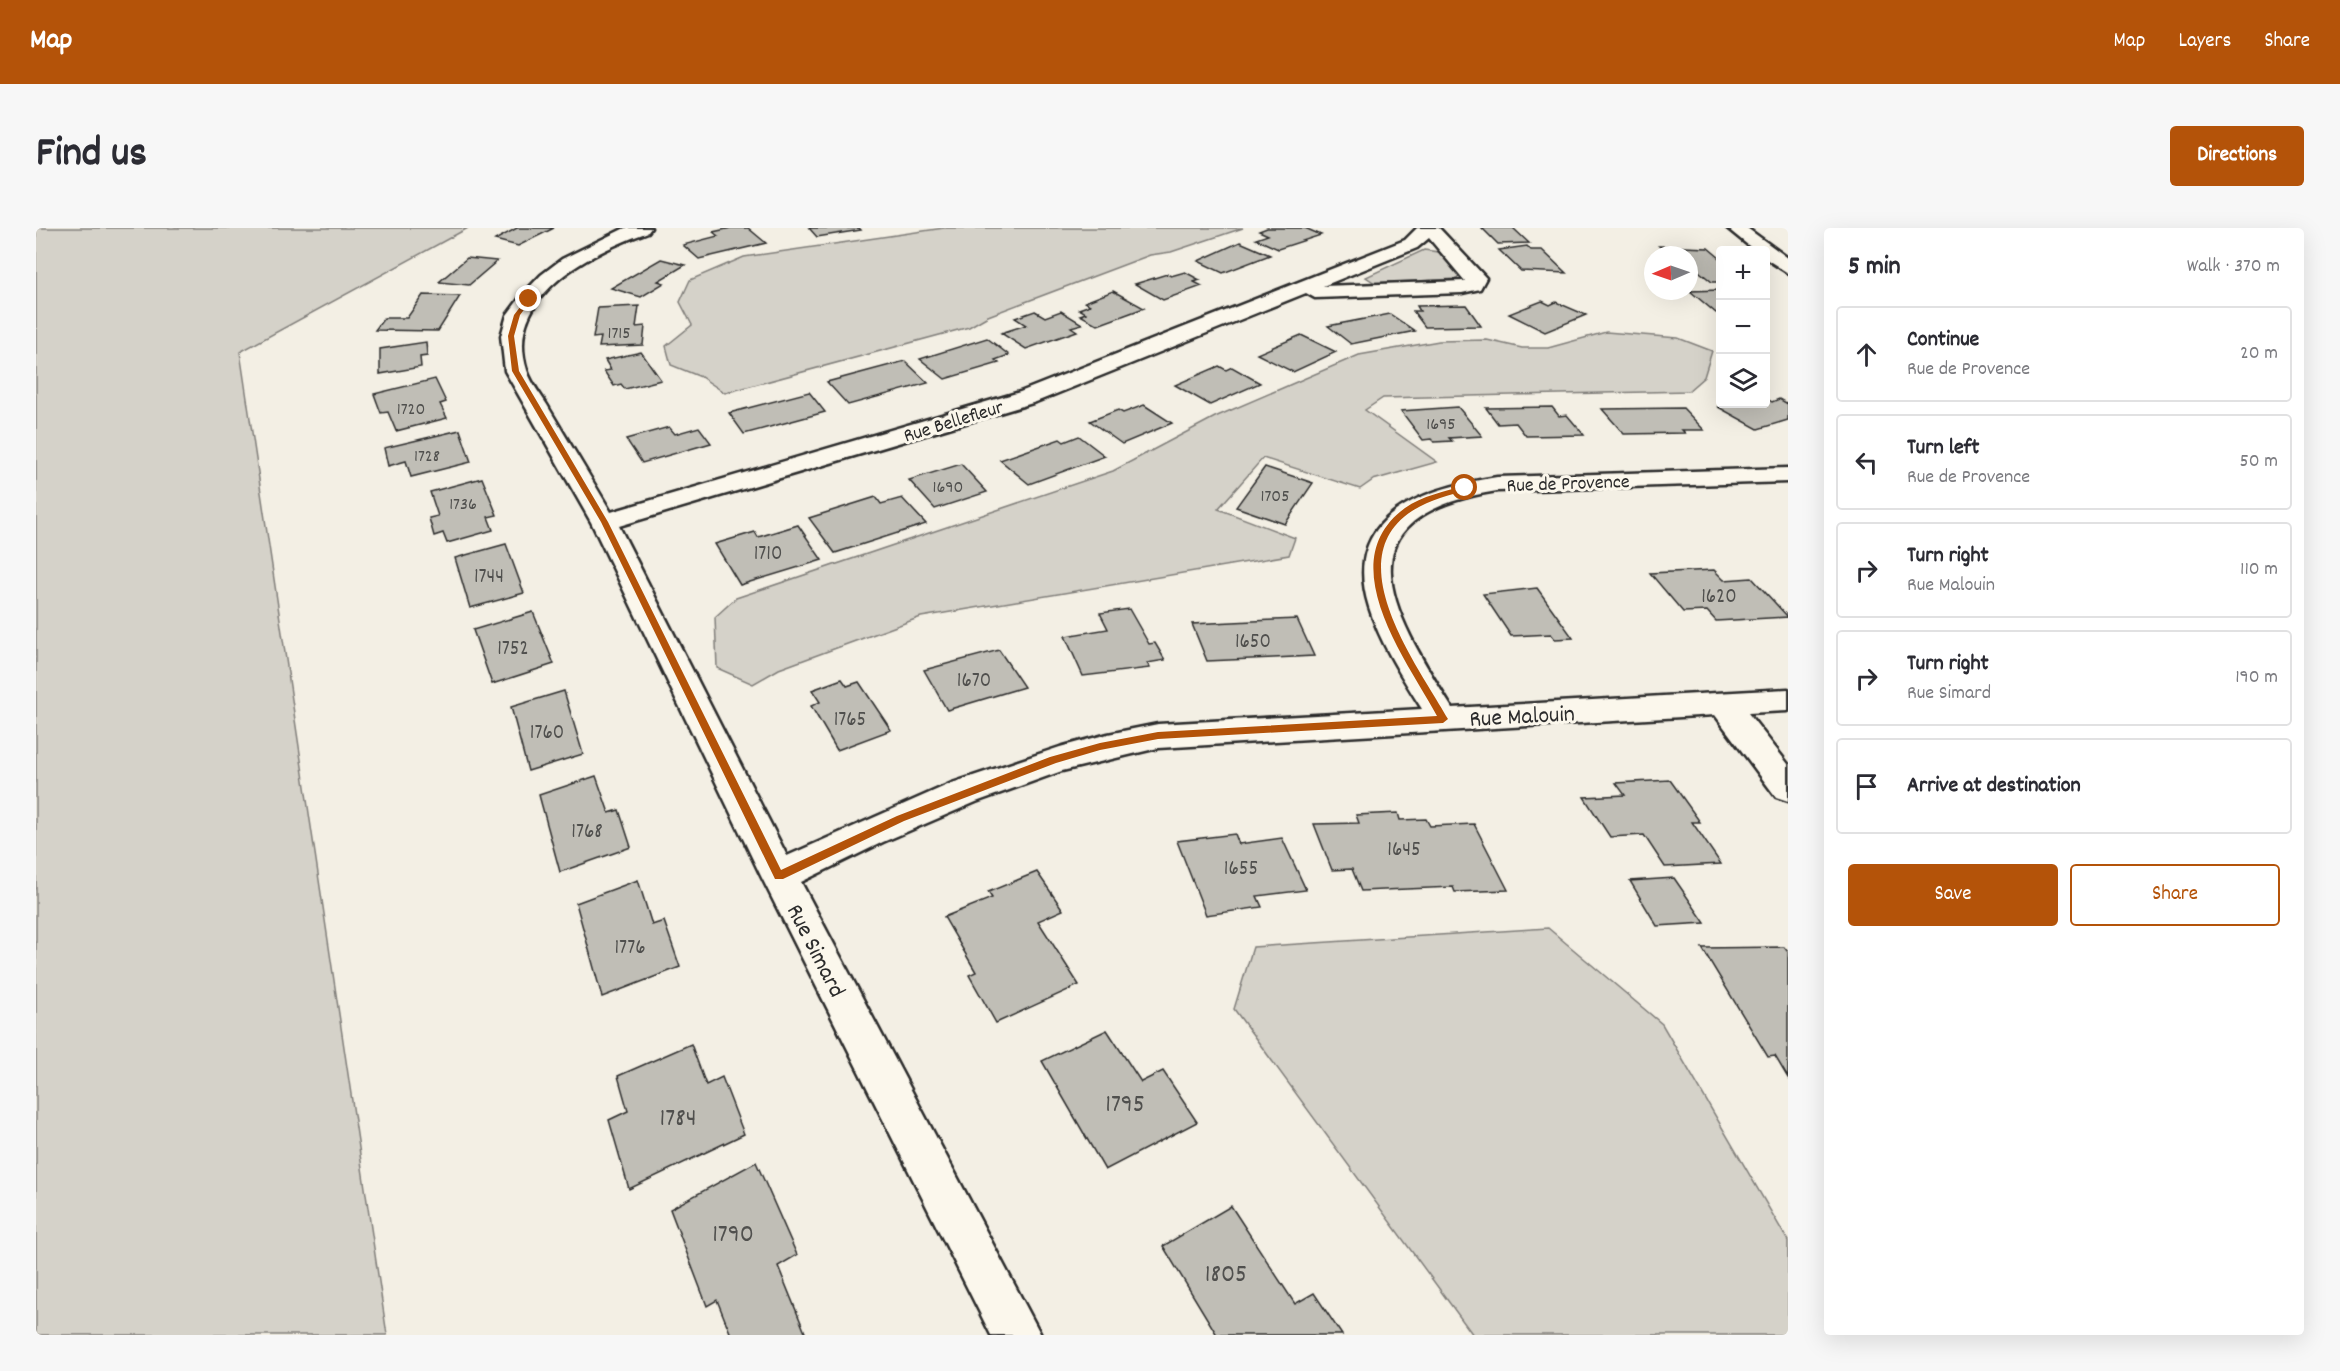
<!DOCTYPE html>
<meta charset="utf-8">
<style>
:root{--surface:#fff;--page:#f7f7f7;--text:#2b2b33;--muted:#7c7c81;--line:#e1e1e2;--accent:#b45309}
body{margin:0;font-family:Dekko,sans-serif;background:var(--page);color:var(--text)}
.controls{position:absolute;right:18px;top:18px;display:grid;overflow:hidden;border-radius:6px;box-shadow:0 6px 24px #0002}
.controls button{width:54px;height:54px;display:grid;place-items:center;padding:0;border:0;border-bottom:2px solid var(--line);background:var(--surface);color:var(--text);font:30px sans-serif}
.compass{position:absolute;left:1608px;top:18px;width:54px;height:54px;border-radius:50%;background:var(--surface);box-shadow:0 6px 24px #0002;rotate:268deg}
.stop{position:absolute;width:18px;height:18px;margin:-14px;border:4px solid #b45309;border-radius:50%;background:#fff}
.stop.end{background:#b45309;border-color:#fff;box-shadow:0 2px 6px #0008}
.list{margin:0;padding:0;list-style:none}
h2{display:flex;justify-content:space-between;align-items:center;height:78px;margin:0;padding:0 24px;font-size:26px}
h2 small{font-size:20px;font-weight:400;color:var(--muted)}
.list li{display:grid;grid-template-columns:39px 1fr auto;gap:18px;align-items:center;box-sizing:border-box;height:96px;margin:0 12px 12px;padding:0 12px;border:2px solid var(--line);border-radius:6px}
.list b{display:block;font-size:22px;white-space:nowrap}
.list p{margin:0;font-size:20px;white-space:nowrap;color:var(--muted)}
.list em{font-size:20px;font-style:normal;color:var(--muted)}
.actions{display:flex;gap:12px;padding:18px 24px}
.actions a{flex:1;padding:14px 0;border:2px solid var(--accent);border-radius:6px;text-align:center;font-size:21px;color:var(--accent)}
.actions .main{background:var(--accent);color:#fff}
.icon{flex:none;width:33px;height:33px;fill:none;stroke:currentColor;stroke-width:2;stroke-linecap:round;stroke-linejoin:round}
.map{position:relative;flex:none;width:1752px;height:1107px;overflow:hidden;border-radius:6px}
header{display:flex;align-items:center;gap:36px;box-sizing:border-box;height:84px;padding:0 30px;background:var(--accent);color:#fff}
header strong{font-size:28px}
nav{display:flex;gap:33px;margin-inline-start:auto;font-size:21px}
.intro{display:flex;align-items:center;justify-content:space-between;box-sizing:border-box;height:144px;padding:0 36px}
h1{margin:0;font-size:42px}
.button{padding:15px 27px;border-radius:6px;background:var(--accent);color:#fff;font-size:21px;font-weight:700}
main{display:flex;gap:36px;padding:0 36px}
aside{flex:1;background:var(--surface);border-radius:6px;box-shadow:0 6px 24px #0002}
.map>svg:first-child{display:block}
.green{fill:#d5d2c9;stroke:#807e7a;stroke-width:1.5}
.building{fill:#c0beb6;stroke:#2b2b2b;stroke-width:1.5}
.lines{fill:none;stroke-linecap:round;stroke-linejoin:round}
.street-casing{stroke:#2b2b2b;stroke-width:5}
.street{fill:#fbf7ec;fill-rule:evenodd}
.route{fill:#b45309}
.labels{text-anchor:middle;stroke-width:6;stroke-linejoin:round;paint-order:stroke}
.far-number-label{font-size:18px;fill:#50504e}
.far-street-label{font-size:20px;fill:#2b2b2b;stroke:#fbf7ec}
.number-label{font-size:21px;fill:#50504e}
.street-label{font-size:24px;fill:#2b2b2b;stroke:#fbf7ec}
.near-number-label{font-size:26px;fill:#50504e}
</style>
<header>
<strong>Map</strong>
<nav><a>Map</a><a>Layers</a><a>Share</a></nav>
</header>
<div class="intro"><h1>Find us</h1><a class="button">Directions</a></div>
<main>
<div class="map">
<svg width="1752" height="1107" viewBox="0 0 1752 1107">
<rect width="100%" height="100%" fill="#f3efe4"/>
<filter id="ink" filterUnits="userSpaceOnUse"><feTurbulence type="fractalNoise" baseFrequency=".0167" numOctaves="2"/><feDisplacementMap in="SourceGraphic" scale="12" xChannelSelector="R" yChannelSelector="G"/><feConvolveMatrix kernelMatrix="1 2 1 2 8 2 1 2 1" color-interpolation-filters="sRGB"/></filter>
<g filter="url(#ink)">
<g class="green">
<polygon points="0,0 432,0 204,124 351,1107 0,1107"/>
<polygon points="908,0 1207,0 1135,24 1114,27 952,88 933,99 689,165 665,149 635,137 630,118 656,97 644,74 654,52 708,29"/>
<polygon points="1388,22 1403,24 1424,45 1421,51 1339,55 1330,49"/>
<polygon points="1570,104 1642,110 1676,123 1668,149 1652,163 1347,170 1329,182 1401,234 1337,252 1324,261 1227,230 1182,281 1259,310 1253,327 885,389 743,441 717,456 681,440 679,389 700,370 1077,243 1179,189 1323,127 1403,113 1451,112 1486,120 1512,120"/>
<polygon points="1512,700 1626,796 1752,1013 1752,1107 1437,1107 1198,781 1217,719"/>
</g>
<g class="building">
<polygon points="481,0 518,0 482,18 459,12"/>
<polygon points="695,0 712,0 730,15 663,31 647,17 682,8 677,4"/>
<polygon points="773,0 823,0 825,2 781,9"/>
<polygon points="1231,0 1269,0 1285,7 1242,21 1220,11 1232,7 1223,3"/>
<polygon points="1446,0 1477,0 1493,15 1462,16"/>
<polygon points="1204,14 1234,27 1187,45 1162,33"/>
<polygon points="1491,18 1495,22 1506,22 1530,45 1485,43 1463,22"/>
<polygon points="1623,18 1672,20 1684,30 1684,54 1676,54 1653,35 1653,27 1632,26"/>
<polygon points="431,30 461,33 433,57 403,54"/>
<polygon points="625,31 649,37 622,53 628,55 605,69 575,60"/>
<polygon points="1149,44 1164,52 1158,54 1166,58 1127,72 1099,56 1131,46 1135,48"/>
<polygon points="1684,62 1684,85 1680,85 1654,63"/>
<polygon points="1077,63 1108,80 1062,97 1044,87 1050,85 1043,81 1054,77 1049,74"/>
<polygon points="387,67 424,68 402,103 339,102 348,90 371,90"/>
<polygon points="1506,73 1514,77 1520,74 1550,87 1509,104 1473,86"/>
<polygon points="1430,77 1445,98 1389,99 1377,83 1384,83 1381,78"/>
<polygon points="603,78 600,99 609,98 607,117 563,119 565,109 557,110 562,80"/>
<polygon points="999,83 1009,89 1025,83 1046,96 1035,99 1041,103 990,121 965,105 990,97 979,90"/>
<polygon points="1354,86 1379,103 1315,116 1292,98"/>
<polygon points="1265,107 1300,124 1257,144 1221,126"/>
<polygon points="951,110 973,127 959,132 963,135 909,151 884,131"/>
<polygon points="390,114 391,128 384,129 385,139 344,146 344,121"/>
<polygon points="605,124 625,152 589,161 585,156 578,158 568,143 575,142 569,132"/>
<polygon points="869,133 892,155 812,177 791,154"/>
<polygon points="1183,138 1190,142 1196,139 1224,155 1174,177 1139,157"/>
<polygon points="399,151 410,174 404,176 411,190 360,203 352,184 345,185 338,166"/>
<polygon points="773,164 789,184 708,206 693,185"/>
<polygon points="1730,170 1736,174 1743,171 1752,176 1752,192 1722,201 1682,179 1693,176 1730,176"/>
<polygon points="1108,177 1136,195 1086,216 1054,193 1082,182 1087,185"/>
<polygon points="1422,179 1446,208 1413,210 1416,213 1398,214 1395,211 1387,212 1365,183"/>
<polygon points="1516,179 1523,188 1531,187 1548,207 1490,208 1480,195 1462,196 1450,180"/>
<polygon points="1647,180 1668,202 1646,202 1649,205 1588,206 1566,181"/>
<polygon points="633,199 639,206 663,199 675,215 606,235 590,211"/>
<polygon points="424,202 435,234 375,249 370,233 352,238 348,220"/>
<polygon points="1043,208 1069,228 993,256 964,232 1024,211 1028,214"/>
<polygon points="925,236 951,264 899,281 873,252"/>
<polygon points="1229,239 1277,255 1249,296 1200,279"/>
<polygon points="446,250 461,287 452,289 457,302 411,315 407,305 398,308 393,290 402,288 394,264"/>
<polygon points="840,269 845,276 866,270 890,296 799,325 773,290"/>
<polygon points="762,297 786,332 704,357 679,316 719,304 722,309"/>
<polygon points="470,316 488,365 434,380 419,330"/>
<polygon points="1678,342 1688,352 1716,350 1752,389 1680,393 1671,383 1647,384 1614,345"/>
<polygon points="1501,360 1537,410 1519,411 1515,406 1475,408 1447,366"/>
<polygon points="1093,381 1113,416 1119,415 1129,432 1111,435 1114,440 1047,448 1029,408 1072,401 1064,385"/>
<polygon points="497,384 518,436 456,456 437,402"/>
<polygon points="1261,391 1278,428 1171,433 1156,396"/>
<polygon points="963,422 988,459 911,482 888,442"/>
<polygon points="806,451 811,458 823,454 855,502 801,522 775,478 784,474 776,462"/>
<polygon points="528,463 547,526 492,543 475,479"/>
<polygon points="560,548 573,585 583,582 595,619 524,644 503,567"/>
<polygon points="1634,552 1664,594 1656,594 1685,636 1629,639 1608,607 1574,609 1548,569 1589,567 1580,555"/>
<polygon points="1362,585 1364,592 1390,591 1394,598 1438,596 1472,662 1419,664 1417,659 1325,663 1316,641 1296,642 1278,596 1323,595 1320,587"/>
<polygon points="1199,606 1203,616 1246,610 1270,662 1221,668 1226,679 1170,687 1141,613"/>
<polygon points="1001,644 1027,682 1002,693 1043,757 960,795 933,747 940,744 908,689 956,670 952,664"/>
<polygon points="1638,650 1669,695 1621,698 1594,653"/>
<polygon points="602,652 616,697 628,693 644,739 566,769 540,675"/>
<polygon points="1748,719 1752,724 1752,850 1739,828 1732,829 1666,720"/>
<polygon points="1071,802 1105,854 1127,843 1161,894 1069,942 1006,833"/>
<polygon points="655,816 670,857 686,849 708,906 593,961 573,892 592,883 582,848"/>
<polygon points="720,934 761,1027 742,1038 770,1107 695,1107 681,1072 671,1078 634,981"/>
<polygon points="1195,978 1259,1076 1278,1065 1306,1107 1181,1107 1127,1018"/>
</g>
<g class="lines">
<defs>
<g id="street">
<path d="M589,0H615L612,4C555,25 467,67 491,142C495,156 507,169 514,182C534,216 555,250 575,284L984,164L1369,12L1381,0H1403L1450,50L1444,61L1426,65L1279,70L1270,65L1000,174L583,298L751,628L916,555L1024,519L1072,506L1122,496L1386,481C1366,449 1344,415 1333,379C1304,287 1389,260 1461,249L1752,240V254L1461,263C1299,289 1355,382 1416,480L1752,461V483L1712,485L1752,536V573L1740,569L1679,487L1122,520L1026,543L940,574L847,614L765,654L1005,1107H955L725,648L555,294L469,143L465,108L471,87L486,67L505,47L526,31ZM1393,10L1429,53L1287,58L1381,20Z"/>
<polygon points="1691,0 1711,0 1752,30 1752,45 1730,31 1730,22 1718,22"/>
</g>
</defs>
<use href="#street" class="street-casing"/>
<use href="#street" class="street"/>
</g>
</g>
<path class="route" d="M491,70L496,71L484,87L478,108L483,143L572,294L745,642L861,588L1014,529L1064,515L1122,504L1401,488C1370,431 1295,334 1369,280C1386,268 1409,263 1429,258L1432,262C1413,267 1393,272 1376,283C1301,332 1382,438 1412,491L1407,495L1122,511L1064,522L1020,535L868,593L747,651H739L565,294L476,143L472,108L478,87Z"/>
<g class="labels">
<g class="far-number-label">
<text x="583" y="110">1715</text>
<text x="375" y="186">1720</text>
<text x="1405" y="201">1695</text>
<text x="391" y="233">1728</text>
<text x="912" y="264">1690</text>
<text x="1239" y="273">1705</text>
<text x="427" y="281">1736</text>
</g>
<g class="far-street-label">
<text transform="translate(917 192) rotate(-17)" y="7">Rue Bellefleur</text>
<text transform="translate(1532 254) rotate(-2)" y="7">Rue de Provence</text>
</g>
<g class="number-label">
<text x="732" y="331">1710</text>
<text x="453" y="354">1744</text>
<text x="1683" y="374">1620</text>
<text x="1217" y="419">1650</text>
<text x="477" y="426">1752</text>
<text x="938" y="458">1670</text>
<text x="814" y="497">1765</text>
<text x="511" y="510">1760</text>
<text x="551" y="609">1768</text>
<text x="1368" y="627">1645</text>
<text x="1205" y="646">1655</text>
<text x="594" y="725">1776</text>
</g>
<g class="street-label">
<text transform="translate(1486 487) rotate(-3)" y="8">Rue Malouin</text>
<text transform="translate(781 722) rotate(63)" y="8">Rue Simard</text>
</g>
<g class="near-number-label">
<text x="1089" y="883">1795</text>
<text x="642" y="897">1784</text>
<text x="697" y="1013">1790</text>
<text x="1190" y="1053">1805</text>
</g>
</g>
</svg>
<div class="controls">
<button>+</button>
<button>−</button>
<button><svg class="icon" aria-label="layers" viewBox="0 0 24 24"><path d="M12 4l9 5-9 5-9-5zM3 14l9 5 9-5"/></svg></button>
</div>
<svg class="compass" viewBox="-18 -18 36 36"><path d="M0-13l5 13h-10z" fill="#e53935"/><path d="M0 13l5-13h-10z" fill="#7c7c81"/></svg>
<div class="stop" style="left:1429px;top:260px"></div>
<div class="stop end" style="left:493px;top:71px"></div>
</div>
<aside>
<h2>5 min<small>Walk · 370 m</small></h2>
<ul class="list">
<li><svg class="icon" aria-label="ahead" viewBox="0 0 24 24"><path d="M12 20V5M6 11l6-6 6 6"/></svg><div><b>Continue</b><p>Rue de Provence</p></div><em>20 m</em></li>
<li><svg class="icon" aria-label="left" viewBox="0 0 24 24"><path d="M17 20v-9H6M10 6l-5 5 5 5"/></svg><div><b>Turn left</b><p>Rue de Provence</p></div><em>50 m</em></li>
<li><svg class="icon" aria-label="right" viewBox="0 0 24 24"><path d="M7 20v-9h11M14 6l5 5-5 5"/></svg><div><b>Turn right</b><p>Rue Malouin</p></div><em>110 m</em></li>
<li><svg class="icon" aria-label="right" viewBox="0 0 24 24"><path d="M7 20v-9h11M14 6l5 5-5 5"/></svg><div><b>Turn right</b><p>Rue Simard</p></div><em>190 m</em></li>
<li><svg class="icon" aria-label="arrive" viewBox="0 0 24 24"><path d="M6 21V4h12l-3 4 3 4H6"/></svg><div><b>Arrive at destination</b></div></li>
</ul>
<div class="actions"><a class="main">Save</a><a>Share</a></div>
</aside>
</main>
